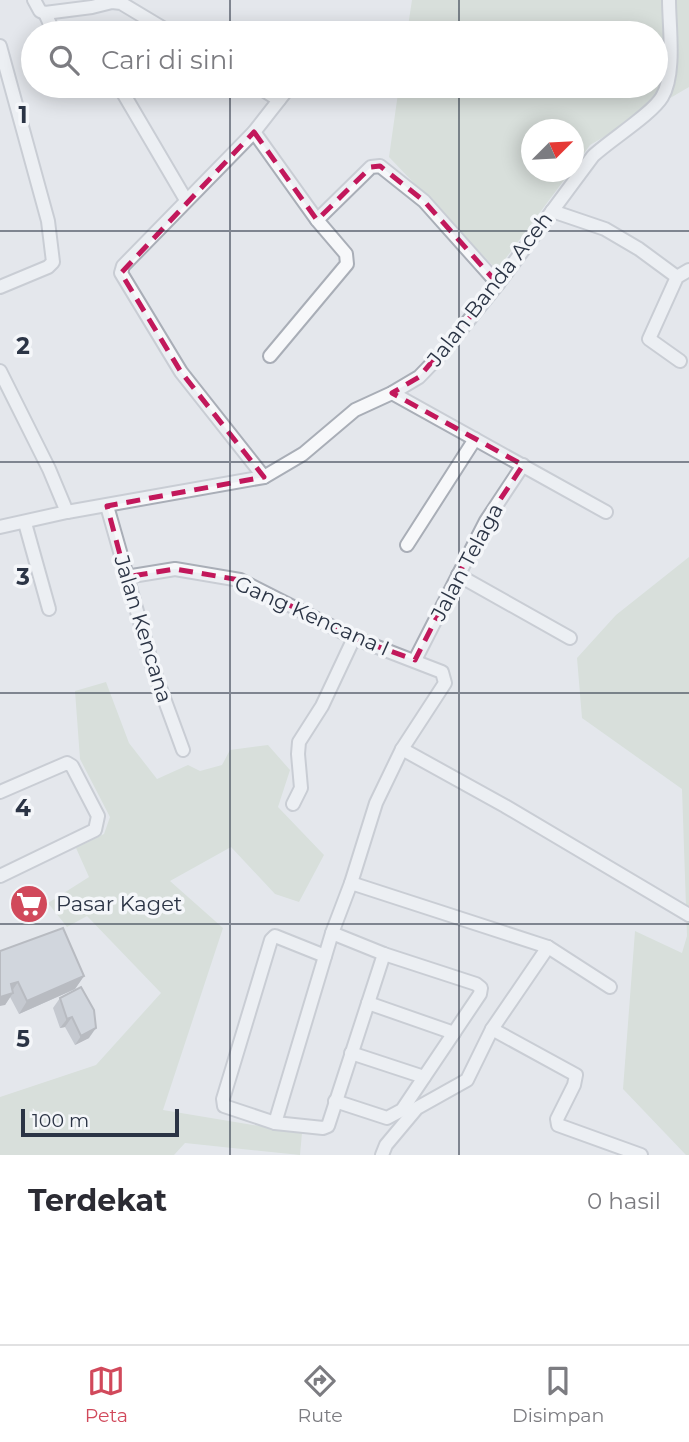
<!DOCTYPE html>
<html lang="id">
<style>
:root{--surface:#fff;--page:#f7f7f7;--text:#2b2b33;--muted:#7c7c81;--line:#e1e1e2;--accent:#d1495b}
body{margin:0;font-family:Montserrat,sans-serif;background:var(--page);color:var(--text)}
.compass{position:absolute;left:521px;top:119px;width:63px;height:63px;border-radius:50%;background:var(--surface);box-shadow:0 4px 18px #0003;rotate:66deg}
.scale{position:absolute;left:21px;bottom:18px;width:158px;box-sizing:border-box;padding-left:7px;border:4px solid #2b3445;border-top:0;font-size:19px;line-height:24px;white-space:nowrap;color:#2b3445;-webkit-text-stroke:5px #f4f6f9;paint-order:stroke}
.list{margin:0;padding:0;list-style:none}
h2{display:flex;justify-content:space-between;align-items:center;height:91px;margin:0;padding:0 28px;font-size:30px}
h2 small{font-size:23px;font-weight:400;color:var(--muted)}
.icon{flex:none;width:38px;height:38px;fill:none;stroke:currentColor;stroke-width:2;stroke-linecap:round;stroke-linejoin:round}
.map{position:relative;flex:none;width:689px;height:1155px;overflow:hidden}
.search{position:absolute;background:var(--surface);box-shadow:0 4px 18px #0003;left:21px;right:21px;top:21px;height:77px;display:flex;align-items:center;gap:18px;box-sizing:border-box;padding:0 24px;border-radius:38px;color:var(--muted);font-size:26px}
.sheet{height:189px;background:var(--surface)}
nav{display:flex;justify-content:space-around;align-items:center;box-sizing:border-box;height:98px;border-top:2px solid var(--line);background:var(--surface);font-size:19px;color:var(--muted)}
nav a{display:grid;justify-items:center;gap:4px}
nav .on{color:var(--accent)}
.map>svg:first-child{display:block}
.green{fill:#c9d6c5}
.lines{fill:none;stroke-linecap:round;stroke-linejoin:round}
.minor-casing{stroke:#a9aeb7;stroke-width:16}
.minor{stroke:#f7f8fa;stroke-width:12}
.wall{fill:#a1a5ae}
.shaded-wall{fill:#83868d}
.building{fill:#bbc0ca;stroke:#83868d;stroke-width:2}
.marked{fill:none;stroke:#c2185b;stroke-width:5;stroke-dasharray:14 9;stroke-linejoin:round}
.grid{fill:none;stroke:#2b3445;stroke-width:2;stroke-opacity:0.55}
.labels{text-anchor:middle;stroke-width:7;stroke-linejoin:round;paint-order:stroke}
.street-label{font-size:21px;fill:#2b3445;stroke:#f4f6f9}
.poi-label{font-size:21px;fill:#2b3445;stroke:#f4f6f9;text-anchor:start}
.grid-label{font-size:23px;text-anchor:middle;font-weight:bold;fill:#2b3445;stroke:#f4f6f9;stroke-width:7;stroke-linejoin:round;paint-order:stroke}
</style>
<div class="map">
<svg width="689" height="1155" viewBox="0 0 689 1155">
<rect width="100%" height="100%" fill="#e4e7ec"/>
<g class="green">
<polygon points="412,0 689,0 689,87 590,145 574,167 574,130 532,130 532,172 570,172 497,270 389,157 399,86 656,86 656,33 407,33"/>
<polygon points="689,557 689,1155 686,1155 623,1089 635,931 682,953 687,936 682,789 582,718 577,658 616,615"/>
<polygon points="106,682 129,743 157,779 188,765 200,771 222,765 230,750 268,745 290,770 278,807 324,855 299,902 275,894 231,847 170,881 223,928 163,1110 302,1133 300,1155 185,1143 174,1155 0,1155 0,1097 96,1065 161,993 87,916 67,927 48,903 89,877 76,848 104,834 110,817 80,759 75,691"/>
</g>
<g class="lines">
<defs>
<g id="minor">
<polyline points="34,0 40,11 45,13 92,7 112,2 121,3 171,33"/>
<polyline points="45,13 54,33"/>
<polyline points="0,46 48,221 53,262 48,267 0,287"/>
<polyline points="119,86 186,200"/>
<polyline points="257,86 279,100"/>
<polyline points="254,132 317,220 346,254 347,264 270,356"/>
<polyline points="552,211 605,229 639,249 677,277"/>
<polyline points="317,220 371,167 380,166 424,201 498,284"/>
<polyline points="680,361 649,339 677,277 689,270"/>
<polyline points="0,371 49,469 67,512"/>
<polyline points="392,393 606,512"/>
<polyline points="264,477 181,372 121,273 123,266 254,132 290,86"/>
<polyline points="107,506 154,671 183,750"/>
<polyline points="25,523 49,609"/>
<path d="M0,527L67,512L264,477L303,454L355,410L392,393L419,377L444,351L498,284L593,156C610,140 652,114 662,97C676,74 669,26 669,0"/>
<polyline points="407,545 475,439"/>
<polyline points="458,575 570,638"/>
<polyline points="126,577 175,569 240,580 354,638 442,672 445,683 402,749 376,803 351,883 332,933 275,1123"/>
<polyline points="415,660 486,521 523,465"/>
<polyline points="402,749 505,806 689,915"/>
<polyline points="0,792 67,763 72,766 98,816 95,830 0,876"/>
<polyline points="293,804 301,788 298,754 299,742 322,706 354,638"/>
<polyline points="351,883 548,947 610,987"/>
<polyline points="332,933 384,954 476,984 481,988 480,994 402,1110 387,1118 335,1101"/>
<polyline points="325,956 275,936 271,940 223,1099 224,1106 275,1123 323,1128 328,1126 384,954"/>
<polyline points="368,1003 454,1033"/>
<polyline points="492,1029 576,1075 574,1085 557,1119 558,1125 641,1155"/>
<polyline points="351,1053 424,1077"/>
<polyline points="382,1155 386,1145 417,1108 467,1080 492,1029 548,947"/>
</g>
</defs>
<use href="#minor" class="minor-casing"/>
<use href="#minor" class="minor"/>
</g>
<g class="wall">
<polygon points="0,951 84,976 75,989 19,1014 10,997 5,1005"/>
<polygon points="60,998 89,1038 75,1045 65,1027 60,1028 53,1008"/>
</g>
<g class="shaded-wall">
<polygon points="84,976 75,989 19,1014 27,1001"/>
<polygon points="18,982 10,994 13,993 5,1005 0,1006 0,997 11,984"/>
<polygon points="72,1017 65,1027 60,1028 67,1019"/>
<polygon points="96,1028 89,1038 75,1045 81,1036"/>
</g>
<g class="building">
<polygon points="63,928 84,976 27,1001 18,982 11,984 13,993 0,997 0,951"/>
<polygon points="81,987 94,1010 96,1028 81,1036 72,1017 67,1019 60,998"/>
</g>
<path d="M0 0H689V1155H0ZM254,132L317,220L371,167L380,166L424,201L498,284L419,377L392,393L523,465L486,521L415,660L354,638L240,580L175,569L126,577L107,506L264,477L181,372L121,273Z" fill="#e4e7ec" fill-opacity=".55" fill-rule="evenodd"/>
<path class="marked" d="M254,132L317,220L371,167L380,166L424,201L498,284L419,377L392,393L523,465L486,521L415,660L354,638L240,580L175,569L126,577L107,506L264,477L181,372L121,273Z"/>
<path class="grid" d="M230,0V33M459,0V33M230,86V1155M459,86V1155M0,231H689M0,462H689M0,693H689M0,924H689"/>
<defs>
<symbol id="supermarket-disc" viewBox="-11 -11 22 22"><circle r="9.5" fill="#d1495b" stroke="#f4f6f9"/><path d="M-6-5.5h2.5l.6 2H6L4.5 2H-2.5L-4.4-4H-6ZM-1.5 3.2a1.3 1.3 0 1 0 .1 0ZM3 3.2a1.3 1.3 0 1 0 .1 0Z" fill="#fff"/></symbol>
</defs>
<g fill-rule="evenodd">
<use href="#supermarket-disc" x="7" y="882" width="44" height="44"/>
</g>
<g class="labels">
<g class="street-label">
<text transform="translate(490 289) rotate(-52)" y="7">Jalan Banda Aceh</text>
<text transform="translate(467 562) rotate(-62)" y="7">Jalan Telaga</text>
<text transform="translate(312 616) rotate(24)" y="7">Gang Kencana I</text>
<text transform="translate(143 629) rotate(73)" y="7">Jalan Kencana</text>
</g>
<g class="poi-label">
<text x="56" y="911">Pasar Kaget</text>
</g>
</g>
<g class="grid-label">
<text x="23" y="123">1</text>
<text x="23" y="354">2</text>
<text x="23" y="585">3</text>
<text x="23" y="816">4</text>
<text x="23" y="1047">5</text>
</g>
</svg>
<svg class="compass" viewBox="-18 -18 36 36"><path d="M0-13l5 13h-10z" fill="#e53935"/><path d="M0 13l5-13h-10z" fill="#7c7c81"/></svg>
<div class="scale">100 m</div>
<div class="search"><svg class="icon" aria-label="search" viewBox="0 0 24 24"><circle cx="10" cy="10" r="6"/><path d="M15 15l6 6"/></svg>Cari di sini</div>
</div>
<section class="sheet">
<h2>Terdekat<small>0 hasil</small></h2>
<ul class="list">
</ul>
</section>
<nav>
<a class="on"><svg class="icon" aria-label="map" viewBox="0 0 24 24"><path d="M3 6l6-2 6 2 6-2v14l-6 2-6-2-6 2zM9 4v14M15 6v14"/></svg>Peta</a>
<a><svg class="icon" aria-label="directions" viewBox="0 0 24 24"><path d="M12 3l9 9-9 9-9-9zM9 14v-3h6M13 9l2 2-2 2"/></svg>Rute</a>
<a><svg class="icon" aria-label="saved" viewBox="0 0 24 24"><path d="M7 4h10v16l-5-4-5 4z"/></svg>Disimpan</a>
</nav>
